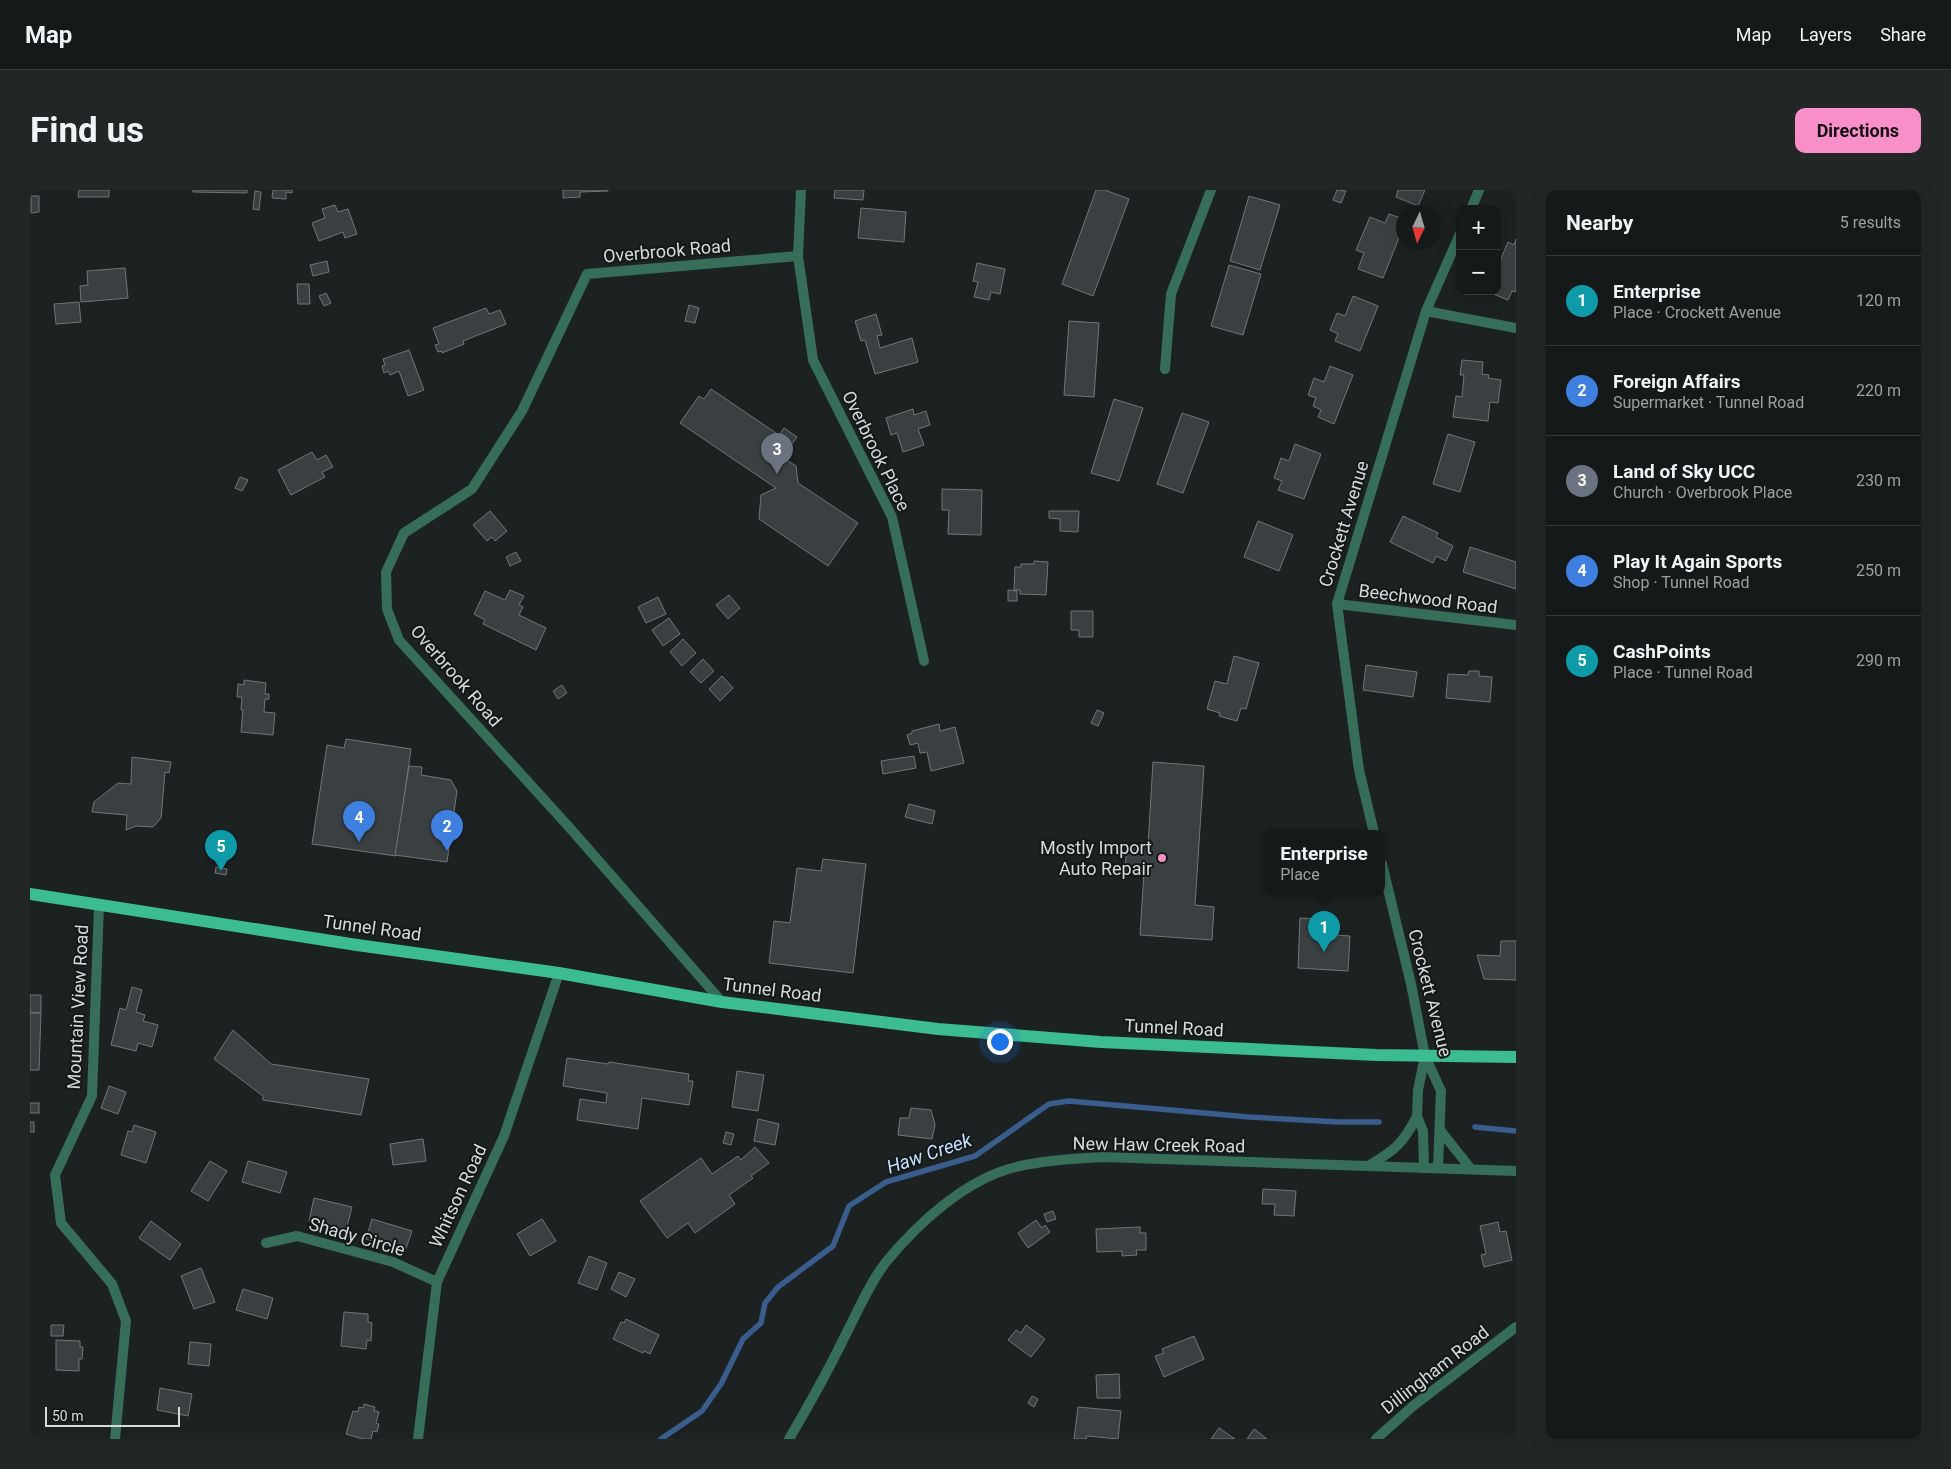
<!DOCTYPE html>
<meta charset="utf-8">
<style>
:root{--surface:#151919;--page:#222626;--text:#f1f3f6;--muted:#9da0a2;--line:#343838;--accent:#f98fc9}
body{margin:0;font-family:Roboto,sans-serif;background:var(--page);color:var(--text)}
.controls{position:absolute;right:15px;top:15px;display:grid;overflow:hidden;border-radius:10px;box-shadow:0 5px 20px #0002}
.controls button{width:45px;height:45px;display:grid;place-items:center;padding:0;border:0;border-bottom:1px solid var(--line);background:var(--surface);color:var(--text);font:25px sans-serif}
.compass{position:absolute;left:1366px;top:15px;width:45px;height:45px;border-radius:50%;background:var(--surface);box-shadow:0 5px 20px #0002;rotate:185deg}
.scale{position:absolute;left:15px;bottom:12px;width:135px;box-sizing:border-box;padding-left:5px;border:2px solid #d6dada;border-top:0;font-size:14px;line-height:18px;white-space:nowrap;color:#d6dada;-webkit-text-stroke:4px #131818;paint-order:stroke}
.you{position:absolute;left:969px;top:851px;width:18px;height:18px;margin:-12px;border:4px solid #fff;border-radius:50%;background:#1a73e8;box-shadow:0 0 0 8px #1a73e833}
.badge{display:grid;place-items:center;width:32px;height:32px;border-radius:50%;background:var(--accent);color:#fff;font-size:16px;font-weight:700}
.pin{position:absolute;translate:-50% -41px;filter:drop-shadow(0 1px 2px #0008)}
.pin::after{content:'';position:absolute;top:26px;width:18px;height:15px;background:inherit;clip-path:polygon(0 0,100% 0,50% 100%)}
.popup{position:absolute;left:1233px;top:640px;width:122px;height:65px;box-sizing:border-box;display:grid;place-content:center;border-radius:10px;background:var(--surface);filter:drop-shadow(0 1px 4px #0005);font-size:16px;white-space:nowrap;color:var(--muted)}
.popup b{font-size:19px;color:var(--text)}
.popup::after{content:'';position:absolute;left:50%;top:100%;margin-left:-10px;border:10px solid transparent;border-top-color:var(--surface)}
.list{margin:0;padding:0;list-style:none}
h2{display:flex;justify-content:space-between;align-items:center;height:65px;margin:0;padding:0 20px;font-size:21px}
h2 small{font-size:16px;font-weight:400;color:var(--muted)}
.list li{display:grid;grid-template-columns:32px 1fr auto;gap:15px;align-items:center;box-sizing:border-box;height:90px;padding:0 20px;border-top:1px solid var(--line)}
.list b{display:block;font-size:19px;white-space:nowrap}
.list p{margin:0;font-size:16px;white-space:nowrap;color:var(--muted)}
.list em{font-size:16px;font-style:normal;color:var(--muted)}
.map{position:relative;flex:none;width:1486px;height:1249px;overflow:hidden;border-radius:10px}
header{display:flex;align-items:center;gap:30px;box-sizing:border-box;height:70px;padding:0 25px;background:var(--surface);border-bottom:1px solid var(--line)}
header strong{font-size:24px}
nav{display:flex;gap:28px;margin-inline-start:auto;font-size:18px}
.intro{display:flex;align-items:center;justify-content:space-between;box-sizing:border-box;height:120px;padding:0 30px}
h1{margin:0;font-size:35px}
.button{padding:12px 22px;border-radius:10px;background:var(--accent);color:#111;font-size:18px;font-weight:700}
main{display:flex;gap:30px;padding:0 30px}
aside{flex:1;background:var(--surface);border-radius:10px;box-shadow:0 5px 20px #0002}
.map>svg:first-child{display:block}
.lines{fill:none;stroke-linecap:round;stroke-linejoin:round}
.stream{stroke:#3a5d8e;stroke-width:5.5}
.building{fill:#3a3f41;stroke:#717678}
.minor{stroke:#376e59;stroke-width:10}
.tertiary{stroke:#376e59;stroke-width:10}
.primary{stroke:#3cbc93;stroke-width:12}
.poi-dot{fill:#f98fc9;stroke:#131818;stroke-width:2}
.labels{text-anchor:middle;stroke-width:4;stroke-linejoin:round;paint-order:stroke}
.street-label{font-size:18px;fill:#d6dada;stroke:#131818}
.poi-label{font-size:18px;fill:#d6dada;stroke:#131818;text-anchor:end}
.water-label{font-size:19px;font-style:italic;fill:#cadffe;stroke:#131818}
</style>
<header>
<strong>Map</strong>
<nav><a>Map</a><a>Layers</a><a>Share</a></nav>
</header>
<div class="intro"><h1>Find us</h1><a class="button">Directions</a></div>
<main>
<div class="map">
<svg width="1486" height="1249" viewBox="0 0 1486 1249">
<rect width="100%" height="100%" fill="#1c2121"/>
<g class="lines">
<g class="stream">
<polyline points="1445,937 1486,941"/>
<polyline points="631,1249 672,1221 691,1194 713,1149 731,1133 735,1113 748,1097 803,1056 819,1016 856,992 945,966 1019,914 1039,911 1219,927 1309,932 1349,932"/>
</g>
</g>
<g class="building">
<polygon points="49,0 79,0 79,7 48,7"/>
<polygon points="163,0 217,0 217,3 163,2"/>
<polygon points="243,0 262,0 262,3 256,2 256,9 242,8"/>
<polygon points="533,0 578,0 578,1 550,2 550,7 533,8"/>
<polygon points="805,0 834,0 833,10 804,8"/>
<polygon points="1066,0 1075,0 1099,9 1063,106 1032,94"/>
<polygon points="1307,0 1316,1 1311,13 1303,10"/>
<polygon points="1368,0 1395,0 1388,16 1366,7"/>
<polygon points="225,1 231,2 229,20 223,19"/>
<polygon points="1,6 9,6 9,22 1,23"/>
<polygon points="1219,6 1250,15 1230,80 1200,71"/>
<polygon points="305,15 308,22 318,19 327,44 315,48 313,42 289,51 282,33 295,28 292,19"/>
<polygon points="831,18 876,22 874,52 828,48"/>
<polygon points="1359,24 1374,29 1374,35 1353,88 1328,79 1334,63 1326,60 1340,27 1355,33"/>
<polygon points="1486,49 1486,99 1485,102 1482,101 1478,110 1461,103 1467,101 1467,78 1478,52 1484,55"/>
<polygon points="297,71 299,82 283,86 280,75"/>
<polygon points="947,73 975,79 970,104 961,102 959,110 944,107 948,92 943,91"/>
<polygon points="1199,75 1231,84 1213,145 1181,136"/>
<polygon points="95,78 98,108 51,112 50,96 58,95 57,81"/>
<polygon points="267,94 279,94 280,114 268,114"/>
<polygon points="296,103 301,113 294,116 289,106"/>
<polygon points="1323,106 1348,116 1330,161 1305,151 1308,144 1300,140 1307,123 1315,126"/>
<polygon points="49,112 51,132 26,134 24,114"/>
<polygon points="659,115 669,118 665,133 655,131"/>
<polygon points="456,118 459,124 470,120 476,134 433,151 434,154 412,163 412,161 408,162 405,155 409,154 403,138"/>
<polygon points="846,124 852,145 847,146 850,158 882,148 888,172 845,184 835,150 831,151 825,131"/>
<polygon points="1039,131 1069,133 1064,207 1034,205"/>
<polygon points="379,160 394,200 378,206 369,181 360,185 358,181 354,183 352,176 355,175 353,169"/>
<polygon points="1432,170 1453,172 1452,184 1459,185 1458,188 1471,190 1468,213 1460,212 1458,231 1423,227 1426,206 1432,207 1434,185 1430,185"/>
<polygon points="1300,176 1323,185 1304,234 1288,227 1291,220 1283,216 1286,208 1278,205 1284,188 1294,192"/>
<polygon points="681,199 749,245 754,238 767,247 758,259 761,261 755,269 766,276 768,293 828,333 798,376 729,329 731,305 746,298 650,233 669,206 674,209"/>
<polygon points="1084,209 1113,218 1089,291 1061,283"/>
<polygon points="883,219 884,225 896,221 900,235 888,239 894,255 873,262 867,243 861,245 856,228"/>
<polygon points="1152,223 1179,232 1153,303 1127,294"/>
<polygon points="1418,244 1445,252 1430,302 1403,294"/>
<polygon points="1265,254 1291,264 1274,309 1248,300 1252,291 1244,288 1251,268 1259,271"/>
<polygon points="282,262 287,270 296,265 303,277 292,282 295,287 261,305 248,280"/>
<polygon points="210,287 218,290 212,301 205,298"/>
<polygon points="912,299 952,300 951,345 918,344 919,320 912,320"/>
<polygon points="460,321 477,341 465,351 462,347 457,351 443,335"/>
<polygon points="1019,321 1049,321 1048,342 1030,341 1030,329 1019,328"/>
<polygon points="1373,326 1408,343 1406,347 1423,356 1416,371 1406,366 1403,373 1360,352"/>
<polygon points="1228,331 1263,345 1249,381 1214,367"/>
<polygon points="1440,357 1486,372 1486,399 1433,382"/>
<polygon points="486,362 491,371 480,376 476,367"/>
<polygon points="1004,371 1018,372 1016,405 990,404 990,400 984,400 985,377 991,377 991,374 1004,374"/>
<polygon points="480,400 494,406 489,415 493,417 489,425 516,438 506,460 453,434 455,430 444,424 455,401 475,410"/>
<polygon points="978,400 987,401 987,411 978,411"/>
<polygon points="699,405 710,418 698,429 686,415"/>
<polygon points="628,407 636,424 616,433 608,417"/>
<polygon points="1041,421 1063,421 1063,447 1049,447 1049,440 1041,440"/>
<polygon points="639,428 650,444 633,456 622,440"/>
<polygon points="653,449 666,463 652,476 640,462"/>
<polygon points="1204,466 1229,473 1216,519 1211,518 1207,531 1189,526 1190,523 1177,519 1185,491 1197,494"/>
<polygon points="673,469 684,481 671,493 660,482"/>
<polygon points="1336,475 1387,482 1383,507 1333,500"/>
<polygon points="1439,481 1449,481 1449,486 1462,487 1460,512 1416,508 1418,484 1438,485"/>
<polygon points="692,486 703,498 690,511 679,499"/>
<polygon points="214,490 236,493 235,504 239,504 239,509 235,509 234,522 245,523 243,545 211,542 213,520 211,520 212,507 207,507 208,494 214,495"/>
<polygon points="532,495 537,503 528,509 523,501"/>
<polygon points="1067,520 1074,523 1068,536 1061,533"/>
<polygon points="909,534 910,541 925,537 934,573 901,581 897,562 890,563 888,553 880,555 877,545 882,543 882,541"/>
<polygon points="316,549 381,559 366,666 282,654 297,555 314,558"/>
<polygon points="884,566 886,578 853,584 851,571"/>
<polygon points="102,567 141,572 139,583 135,582 131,628 123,637 106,636 96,640 97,625 62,622 64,612 88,593 101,594"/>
<polygon points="1123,572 1174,576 1165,715 1184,717 1182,750 1110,745 1114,682 1095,681 1097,655 1118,656"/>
<polygon points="379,576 392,577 391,585 421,590 427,601 417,672 365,665"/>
<polygon points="879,614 905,621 902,634 875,627"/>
<polygon points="793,669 836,674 823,783 739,773 744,731 760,733 767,678 791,681"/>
<polygon points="186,677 197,679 196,685 185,683"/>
<polygon points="1270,728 1306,730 1305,745 1320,746 1318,781 1268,778"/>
<polygon points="1471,751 1486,751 1486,790 1454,789 1447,765 1470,766"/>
<polygon points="102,797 112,800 106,822 115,825 113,831 128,835 122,857 108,853 106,861 81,855 90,818 96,820"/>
<polygon points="0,805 11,805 11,823 0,822"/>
<polygon points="0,823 11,823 9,880 0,880"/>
<polygon points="203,840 241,874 339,889 331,925 233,910 233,906 184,869"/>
<polygon points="537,868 578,874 579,872 659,884 658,891 663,891 659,915 612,908 608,939 547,930 550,909 576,913 577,903 533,896"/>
<polygon points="707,881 734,885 728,921 702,917"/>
<polygon points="79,896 96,902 88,924 71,918"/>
<rect x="0" y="913" width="9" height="10"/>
<polygon points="881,918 901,920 905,935 902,949 868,945 870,928 879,928"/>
<polygon points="728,929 749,934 745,955 724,951"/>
<rect x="0" y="932" width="4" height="10"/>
<polygon points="104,935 126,942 116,973 91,965 98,941 102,942"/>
<polygon points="696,942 704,944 701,955 693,953"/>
<polygon points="393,949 396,971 363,975 360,954"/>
<polygon points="725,957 739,973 721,986 723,988 699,1005 705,1014 665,1043 658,1033 637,1048 610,1011 671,968 682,984 708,966 711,970"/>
<polygon points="180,971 197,981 178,1011 161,1001"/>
<polygon points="218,971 257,982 250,1003 212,992"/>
<polygon points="1233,999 1266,1001 1264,1026 1244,1025 1245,1014 1232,1014"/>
<polygon points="284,1008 322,1017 316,1040 308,1038 306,1043 298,1041 299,1036 279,1031"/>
<polygon points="1023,1021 1026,1029 1017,1032 1014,1024"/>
<polygon points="342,1029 382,1041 375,1061 336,1049"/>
<polygon points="512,1029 526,1051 500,1066 487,1044"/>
<polygon points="1006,1030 1012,1038 1015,1035 1020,1042 998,1058 988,1043"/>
<polygon points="121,1031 151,1054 140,1070 109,1048"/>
<polygon points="1468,1032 1470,1042 1476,1041 1482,1070 1454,1077 1451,1065 1456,1064 1450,1036"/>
<polygon points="1110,1037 1110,1043 1116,1043 1116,1060 1106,1060 1107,1065 1092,1066 1092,1061 1067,1062 1066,1039"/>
<polygon points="559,1066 577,1073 567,1100 548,1093"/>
<polygon points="171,1078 185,1112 164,1119 151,1086"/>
<polygon points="589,1082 605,1089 596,1107 581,1099"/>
<polygon points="213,1099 243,1108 237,1129 206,1120"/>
<polygon points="314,1122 338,1124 338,1132 342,1133 341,1151 337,1150 336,1159 311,1156"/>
<polygon points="596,1129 629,1145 620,1164 614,1161 613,1163 583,1149 591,1132 594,1133"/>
<polygon points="21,1135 34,1135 33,1146 21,1146"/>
<polygon points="996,1135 1015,1149 1001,1167 978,1150 986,1140 991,1143"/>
<polygon points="1164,1146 1174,1169 1134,1187 1125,1166 1134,1163 1132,1159"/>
<polygon points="26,1150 50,1151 50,1157 53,1157 52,1169 49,1169 49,1181 26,1180"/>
<polygon points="160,1152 181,1154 179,1176 158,1174"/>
<polygon points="1089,1184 1090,1208 1067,1208 1066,1185"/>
<polygon points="130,1198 162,1204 158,1226 127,1220"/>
<polygon points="1002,1206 1008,1209 1004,1217 998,1213"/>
<polygon points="334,1214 345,1217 344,1221 349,1222 346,1233 349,1234 347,1242 343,1241 341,1249 333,1249 316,1244 323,1221 328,1222 329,1217 333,1218"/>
<polygon points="1048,1217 1091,1221 1088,1249 1057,1246 1056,1249 1044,1249"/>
<polygon points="1189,1238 1205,1249 1181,1249"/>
<polygon points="1224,1239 1237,1249 1217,1249"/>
</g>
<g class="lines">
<g class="minor">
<polyline points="771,0 768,66 783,170 862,327 894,471"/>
<polyline points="1441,19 1449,0"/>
<polyline points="1396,121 1486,138"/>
<polyline points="1135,179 1141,104 1181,0"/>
<polyline points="1307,414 1486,435"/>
<polyline points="1344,643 1329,580 1307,414 1396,121 1430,44"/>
<polyline points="1352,674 1381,794 1395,866 1411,901 1408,978"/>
<polyline points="69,716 62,906 25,985 31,1033 82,1094 96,1131 85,1249"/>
<polyline points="692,812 539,637 369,450 357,419 356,382 374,343 442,299 492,221 557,84 768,66"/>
<polyline points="1410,940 1441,979"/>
<path d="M1338,976C1365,960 1373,954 1387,926"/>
<polyline points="1394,978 1393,941 1387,926 1388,900 1395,866"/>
<polyline points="236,1053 267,1046 363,1072 407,1092"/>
<polyline points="388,1249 407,1092 474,946 529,783"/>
<polyline points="1346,1249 1383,1216 1486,1137"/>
</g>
<path class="tertiary" d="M759,1249C779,1215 798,1181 815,1146C828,1121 839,1094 856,1072C888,1033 936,989 986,977C1014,970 1043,969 1073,967L1486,981"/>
<polyline class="primary" points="0,704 327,755 529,783 692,812 908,839 1071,852 1346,865 1486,867"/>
</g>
<circle class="poi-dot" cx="1132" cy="668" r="5"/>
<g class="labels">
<g class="street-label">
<text transform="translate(637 61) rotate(-5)" y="6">Overbrook Road</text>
<text transform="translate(846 261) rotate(64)" y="6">Overbrook Place</text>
<text transform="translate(1314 334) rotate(-73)" y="6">Crockett Avenue</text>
<text transform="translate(1398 409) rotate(7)" y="6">Beechwood Road</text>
<text transform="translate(426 486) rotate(49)" y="6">Overbrook Road</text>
<text transform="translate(342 738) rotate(8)" y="6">Tunnel Road</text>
<text transform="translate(742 800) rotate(7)" y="6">Tunnel Road</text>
<text transform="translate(1400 803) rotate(76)" y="6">Crockett Avenue</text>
<text transform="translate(48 817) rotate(-87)" y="6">Mountain View Road</text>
<text transform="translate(1144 838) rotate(3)" y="6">Tunnel Road</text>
<text transform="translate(1129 955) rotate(1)" y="6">New Haw Creek Road</text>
<text transform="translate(428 1006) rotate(-65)" y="6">Whitson Road</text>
<text transform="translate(327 1047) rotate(16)" y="6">Shady Circle</text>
<text transform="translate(1405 1180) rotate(-38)" y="6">Dillingham Road</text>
</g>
<g class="poi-label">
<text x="1122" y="664">Mostly Import<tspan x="1122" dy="21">Auto Repair</tspan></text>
</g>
<g class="water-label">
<text transform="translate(899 963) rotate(-19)" y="7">Haw Creek</text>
</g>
</g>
</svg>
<div class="controls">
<button>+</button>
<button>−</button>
</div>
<svg class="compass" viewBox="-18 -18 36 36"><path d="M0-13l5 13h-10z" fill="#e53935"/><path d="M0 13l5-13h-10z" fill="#9da0a2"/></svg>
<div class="scale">50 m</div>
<div class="you"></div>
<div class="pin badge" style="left:1294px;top:762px;background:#0f9aa8">1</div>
<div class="popup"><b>Enterprise</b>Place</div>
<div class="pin badge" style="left:417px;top:661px;background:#3f7fe0">2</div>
<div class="pin badge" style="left:747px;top:284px;background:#6b7280">3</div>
<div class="pin badge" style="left:329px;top:652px;background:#3f7fe0">4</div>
<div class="pin badge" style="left:191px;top:681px;background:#0f9aa8">5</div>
</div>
<aside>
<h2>Nearby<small>5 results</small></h2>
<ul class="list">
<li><span class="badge" style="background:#0f9aa8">1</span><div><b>Enterprise</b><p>Place · Crockett Avenue</p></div><em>120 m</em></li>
<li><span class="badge" style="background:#3f7fe0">2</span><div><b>Foreign Affairs</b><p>Supermarket · Tunnel Road</p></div><em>220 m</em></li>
<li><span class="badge" style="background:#6b7280">3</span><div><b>Land of Sky UCC</b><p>Church · Overbrook Place</p></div><em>230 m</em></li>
<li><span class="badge" style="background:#3f7fe0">4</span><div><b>Play It Again Sports</b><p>Shop · Tunnel Road</p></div><em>250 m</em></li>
<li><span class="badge" style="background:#0f9aa8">5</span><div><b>CashPoints</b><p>Place · Tunnel Road</p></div><em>290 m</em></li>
</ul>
</aside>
</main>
